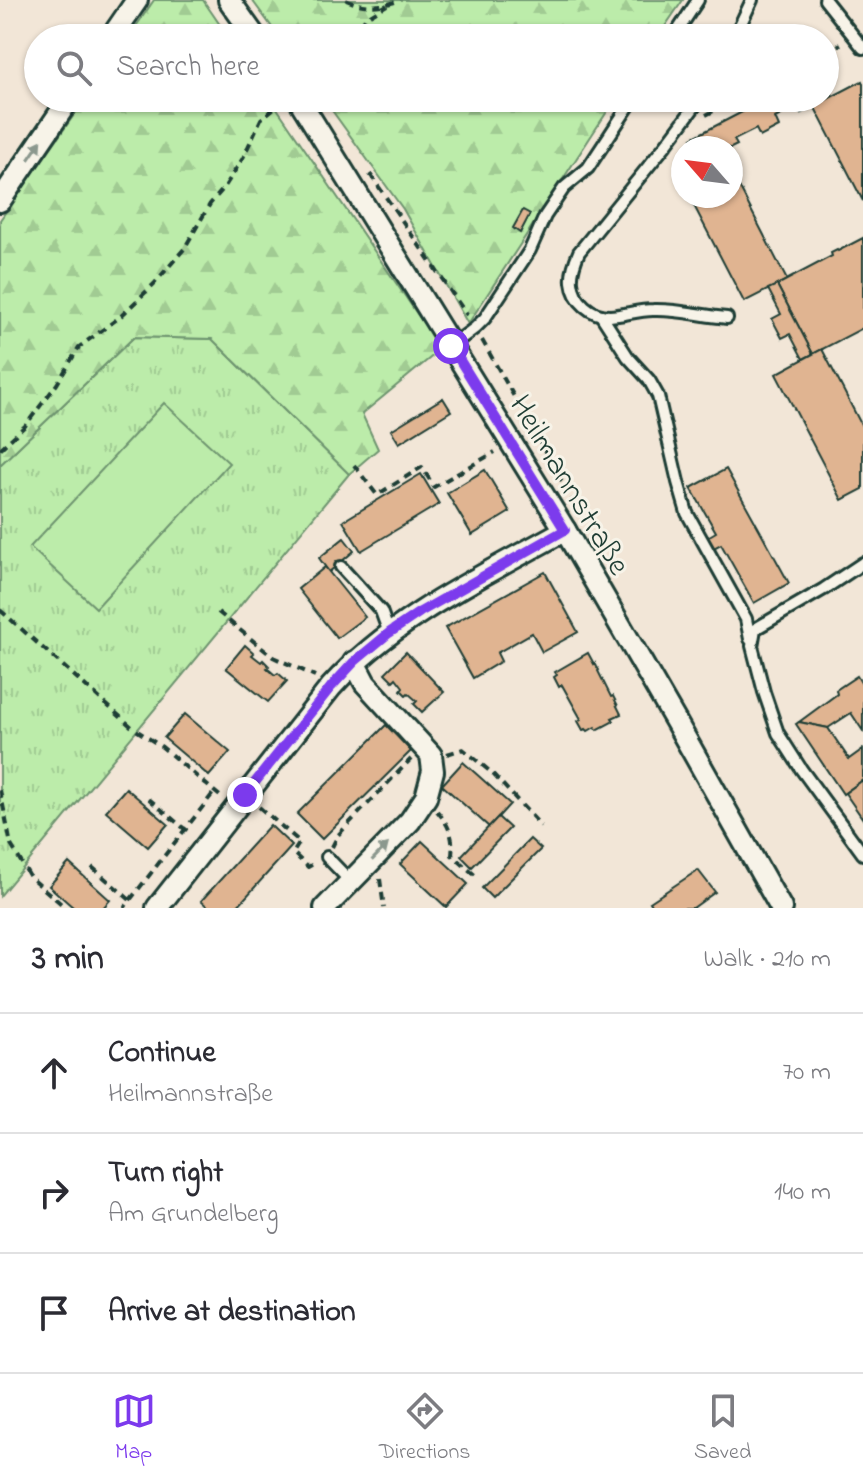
<!DOCTYPE html>
<meta charset="utf-8">
<style>
:root{--surface:#fff;--page:#f7f7f7;--text:#2b2b33;--muted:#7c7c81;--line:#e1e1e2;--accent:#7c3aed}
body{margin:0;font-family:"Indie Flower",sans-serif;background:var(--page);color:var(--text)}
.compass{position:absolute;left:671px;top:136px;width:72px;height:72px;border-radius:50%;background:var(--surface);box-shadow:0 2px 6px #0004;rotate:298deg}
.stop{position:absolute;width:24px;height:24px;margin:-18px;border:6px solid #7c3aed;border-radius:50%;background:#fff}
.stop.end{background:#7c3aed;border-color:#fff;box-shadow:0 2px 8px #0008}
.list{margin:0;padding:0;list-style:none}
h2{display:flex;justify-content:space-between;align-items:center;height:104px;margin:0;padding:0 32px;font-size:34px}
h2 small{font-size:26px;font-weight:400;color:var(--muted)}
.list li{display:grid;grid-template-columns:52px 1fr auto;gap:24px;align-items:center;box-sizing:border-box;height:120px;padding:0 32px;border-top:2px solid var(--line)}
.list b{display:block;font-size:30px;white-space:nowrap}
.list p{margin:0;font-size:26px;white-space:nowrap;color:var(--muted)}
.list em{font-size:26px;font-style:normal;color:var(--muted)}
.icon{flex:none;width:44px;height:44px;fill:none;stroke:currentColor;stroke-width:2;stroke-linecap:round;stroke-linejoin:round}
.map{position:relative;flex:none;width:863px;height:908px;overflow:hidden}
.search{position:absolute;background:var(--surface);box-shadow:0 2px 6px #0004;left:24px;right:24px;top:24px;height:88px;display:flex;align-items:center;gap:20px;box-sizing:border-box;padding:0 28px;border-radius:44px;color:var(--muted);font-size:30px}
.sheet{height:464px;background:var(--surface)}
nav{display:flex;justify-content:space-around;align-items:center;box-sizing:border-box;height:112px;border-top:2px solid var(--line);background:var(--surface);font-size:22px;color:var(--muted)}
nav a{display:grid;justify-items:center;gap:4px}
nav .on{color:var(--accent)}
.map>svg:first-child{display:block}
.grass{fill:url(#grass-tufts);stroke:#6e946f;stroke-width:2}
.forest{fill:url(#forest-firs);stroke:#6e946f;stroke-width:2}
.pitch{fill:#bcecaa;stroke:#6e946f;stroke-width:2}
.building{fill:#e0b491;stroke:#1f3d34;stroke-width:2}
.lines{fill:none;stroke-linecap:round;stroke-linejoin:round}
.lane-casing{stroke:#1f3d34;stroke-width:16}
.street-casing{stroke:#1f3d34;stroke-width:26}
.path{stroke:#1f3d34;stroke-width:4;stroke-dasharray:8 6;stroke-linecap:butt}
.lane{stroke:#f7f3e8;stroke-width:10}
.street{stroke:#f7f3e8;stroke-width:20}
.oneway{fill:#8b988e}
.route{stroke:#7c3aed;stroke-width:10}
.labels{text-anchor:middle;stroke-width:6;stroke-linejoin:round;paint-order:stroke}
.street-label{font-size:32px;fill:#1f3d34;stroke:#f7f3e8}
</style>
<div class="map">
<svg width="863" height="908" viewBox="0 0 863 908">
<defs>
<pattern id="grass-tufts" width="24" height="20" patternUnits="userSpaceOnUse" patternTransform="scale(2)"><rect width="24" height="20" fill="#bcecaa"/><path d="M3 7l-1-3M5 7V3M7 7l1-3M15 17l-1-3M17 17v-4M19 17l1-3" fill="none" stroke="#a1cb93"/></pattern>
<pattern id="forest-firs" width="22" height="20" patternUnits="userSpaceOnUse" patternTransform="scale(2)"><rect width="22" height="20" fill="#bcecaa"/><path d="M5 1l3.5 6h-7zM16 11l3.5 6h-7z" fill="#a1cb93"/></pattern>
</defs>
<rect width="100%" height="100%" fill="#f2e6d7"/>
<filter id="ink" filterUnits="userSpaceOnUse"><feTurbulence type="fractalNoise" baseFrequency=".0125" numOctaves="2"/><feDisplacementMap in="SourceGraphic" scale="16" xChannelSelector="R" yChannelSelector="G"/><feConvolveMatrix kernelMatrix="1 2 1 2 8 2 1 2 1" color-interpolation-filters="sRGB"/></filter>
<g filter="url(#ink)">
<polygon class="grass" points="134,337 212,339 349,474 0,896 0,465"/>
<g class="forest">
<polygon points="154,0 203,0 229,38 128,38"/>
<polygon points="252,0 683,0 657,38 280,38"/>
<polygon points="86,98 270,98 441,349 362,414 378,449 349,474 212,339 134,337 0,465 0,220"/>
<polygon points="323,98 616,98 468,324 403,209"/>
</g>
<polygon class="pitch" points="164,403 229,463 96,608 30,547"/>
<g class="building">
<polygon points="825,80 833,96 801,113 798,106 775,118 779,127 760,137 756,129 734,140 737,145 731,148 698,148 692,138 750,108 745,98 763,98 764,100 768,98 825,98"/>
<polygon points="862,81 863,84 863,201 814,106"/>
<polygon points="731,171 787,280 744,302 689,196 731,196"/>
<polygon points="523,210 530,214 520,233 513,228"/>
<polygon points="863,238 863,328 813,354 777,285 832,256 831,253 837,250 838,251"/>
<polygon points="777,285 813,354 803,359 790,334 782,338 772,319 781,314 768,289"/>
<polygon points="822,349 863,428 863,489 842,500 776,374"/>
<polygon points="443,398 451,411 399,443 391,430"/>
<polygon points="726,469 789,583 754,603 721,544 710,550 704,539 716,532 691,488"/>
<polygon points="485,470 510,512 472,535 447,493"/>
<polygon points="421,474 439,504 361,551 343,521"/>
<polygon points="344,538 354,551 329,572 319,558"/>
<polygon points="325,567 365,617 337,638 298,589"/>
<polygon points="545,572 578,632 542,652 532,633 497,653 501,661 473,678 445,628"/>
<polygon points="245,645 254,653 252,655 261,662 263,660 269,666 267,668 275,675 278,673 287,681 268,702 226,668"/>
<polygon points="406,652 444,692 422,712 414,704 417,701 408,693 406,695 401,690 403,687 396,678 393,681 385,673"/>
<polygon points="588,653 594,664 595,663 597,667 599,670 598,671 611,697 613,696 617,704 616,704 621,714 612,718 614,721 597,730 595,727 588,731 586,729 583,730 578,721 581,719 562,685 559,687 554,677 557,675 555,672"/>
<polygon points="857,676 863,686 863,731 851,713 828,728 799,722 837,694 836,690"/>
<polygon points="185,714 230,752 209,776 164,738"/>
<polygon points="799,722 828,728 849,759 863,749 863,780 843,794 796,724"/>
<polygon points="386,725 411,751 322,839 297,814"/>
<polygon points="463,762 510,804 489,827 442,785"/>
<polygon points="863,780 863,819 845,793"/>
<polygon points="126,788 168,824 148,847 106,811"/>
<polygon points="498,817 510,828 472,867 461,856"/>
<polygon points="270,825 292,846 236,908 209,908 201,901"/>
<polygon points="530,839 541,849 492,898 482,888"/>
<polygon points="422,841 468,884 446,907 400,864"/>
<polygon points="69,863 110,900 103,908 74,908 49,886"/>
<polygon points="698,870 715,892 693,908 654,908 650,902"/>
</g>
<g class="lines">
<defs>
<g id="lane">
<polyline points="825,0 863,48"/>
<polyline points="673,38 698,0"/>
<polyline points="734,38 752,0"/>
<path d="M701,98L665,146L579,252C575,261 571,272 572,282C574,301 591,316 610,316C624,315 639,310 653,310C678,309 702,316 727,318"/>
<polyline points="601,315 628,357 649,380 658,396 678,482 687,513 746,619 750,639"/>
<polyline points="451,346 475,328 485,318 530,250 545,216 564,188 588,168 634,98"/>
<polyline points="863,563 824,589 755,629 752,646 764,692 778,733 801,769 863,854"/>
<polyline points="341,567 381,611 389,633"/>
<polyline points="327,857 351,882"/>
</g>
<g id="street">
<polyline points="229,0 256,38"/>
<polyline points="111,38 137,0"/>
<polyline points="298,98 565,530 675,720 781,908"/>
<polyline points="0,201 70,98"/>
<path d="M157,908L331,687C394,617 483,576 565,530"/>
<polyline points="325,908 410,821 426,797 433,771 431,755 365,683 354,662"/>
</g>
</defs>
<use href="#lane" class="lane-casing"/>
<use href="#street" class="street-casing"/>
<g class="path">
<path d="M346,0C364,8 383,7 401,0"/>
<polyline points="355,38 365,18 387,5"/>
<polyline points="825,52 841,44"/>
<polyline points="706,115 739,98"/>
<polyline points="370,174 467,315"/>
<polyline points="482,340 572,499"/>
<polyline points="0,449 25,426 57,384 79,347 120,317 154,284 184,249 210,204 224,188 243,158 261,119 279,104"/>
<polyline points="354,465 377,495 422,467 434,487 495,452"/>
<polyline points="0,610 133,728 162,747 221,797"/>
<polyline points="218,612 273,657 315,676"/>
<polyline points="447,754 463,749 492,773 541,826"/>
<polyline points="0,790 11,845 30,877 65,907"/>
<polyline points="149,799 187,831"/>
<polyline points="259,807 300,842 293,853 308,867 315,863"/>
<path d="M437,811C449,825 454,837 452,855L477,877"/>
<polyline points="332,847 338,835 411,759"/>
<polyline points="92,867 130,900 125,907 126,908"/>
<polyline points="380,879 384,908"/>
<polyline points="130,900 215,791"/>
</g>
<use href="#lane" class="lane"/>
<use href="#street" class="street"/>
</g>
<defs><path id="oneway-solid" d="M-6-.8H1V-3.2L6.5 0L1 3.2V.8H-6Z" transform="scale(2)"/></defs>
<g class="oneway">
<use href="#oneway-solid" transform="translate(35 150) rotate(-56)"/>
<use href="#oneway-solid" transform="translate(380 852) rotate(-46)"/>
</g>
</g>
<g class="lines" filter="url(#ink)">
<polyline class="route" points="245,795 331,687 354,662 389,633 420,612 565,530 451,346"/>
</g>
<g class="labels">
<g class="street-label">
<text transform="translate(571 484) rotate(59)" y="11">Heilmannstraße</text>
</g>
</g>
</svg>
<svg class="compass" viewBox="-18 -18 36 36"><path d="M0-13l5 13h-10z" fill="#e53935"/><path d="M0 13l5-13h-10z" fill="#7c7c81"/></svg>
<div class="stop" style="left:451px;top:346px"></div>
<div class="stop end" style="left:245px;top:795px"></div>
<div class="search"><svg class="icon" aria-label="search" viewBox="0 0 24 24"><circle cx="10" cy="10" r="6"/><path d="M15 15l6 6"/></svg>Search here</div>
</div>
<section class="sheet">
<h2>3 min<small>Walk · 210 m</small></h2>
<ul class="list">
<li><svg class="icon" aria-label="ahead" viewBox="0 0 24 24"><path d="M12 20V5M6 11l6-6 6 6"/></svg><div><b>Continue</b><p>Heilmannstraße</p></div><em>70 m</em></li>
<li><svg class="icon" aria-label="right" viewBox="0 0 24 24"><path d="M7 20v-9h11M14 6l5 5-5 5"/></svg><div><b>Turn right</b><p>Am Grundelberg</p></div><em>140 m</em></li>
<li><svg class="icon" aria-label="arrive" viewBox="0 0 24 24"><path d="M6 21V4h12l-3 4 3 4H6"/></svg><div><b>Arrive at destination</b></div></li>
</ul>
</section>
<nav>
<a class="on"><svg class="icon" aria-label="map" viewBox="0 0 24 24"><path d="M3 6l6-2 6 2 6-2v14l-6 2-6-2-6 2zM9 4v14M15 6v14"/></svg>Map</a>
<a><svg class="icon" aria-label="directions" viewBox="0 0 24 24"><path d="M12 3l9 9-9 9-9-9zM9 14v-3h6M13 9l2 2-2 2"/></svg>Directions</a>
<a><svg class="icon" aria-label="saved" viewBox="0 0 24 24"><path d="M7 4h10v16l-5-4-5 4z"/></svg>Saved</a>
</nav>
